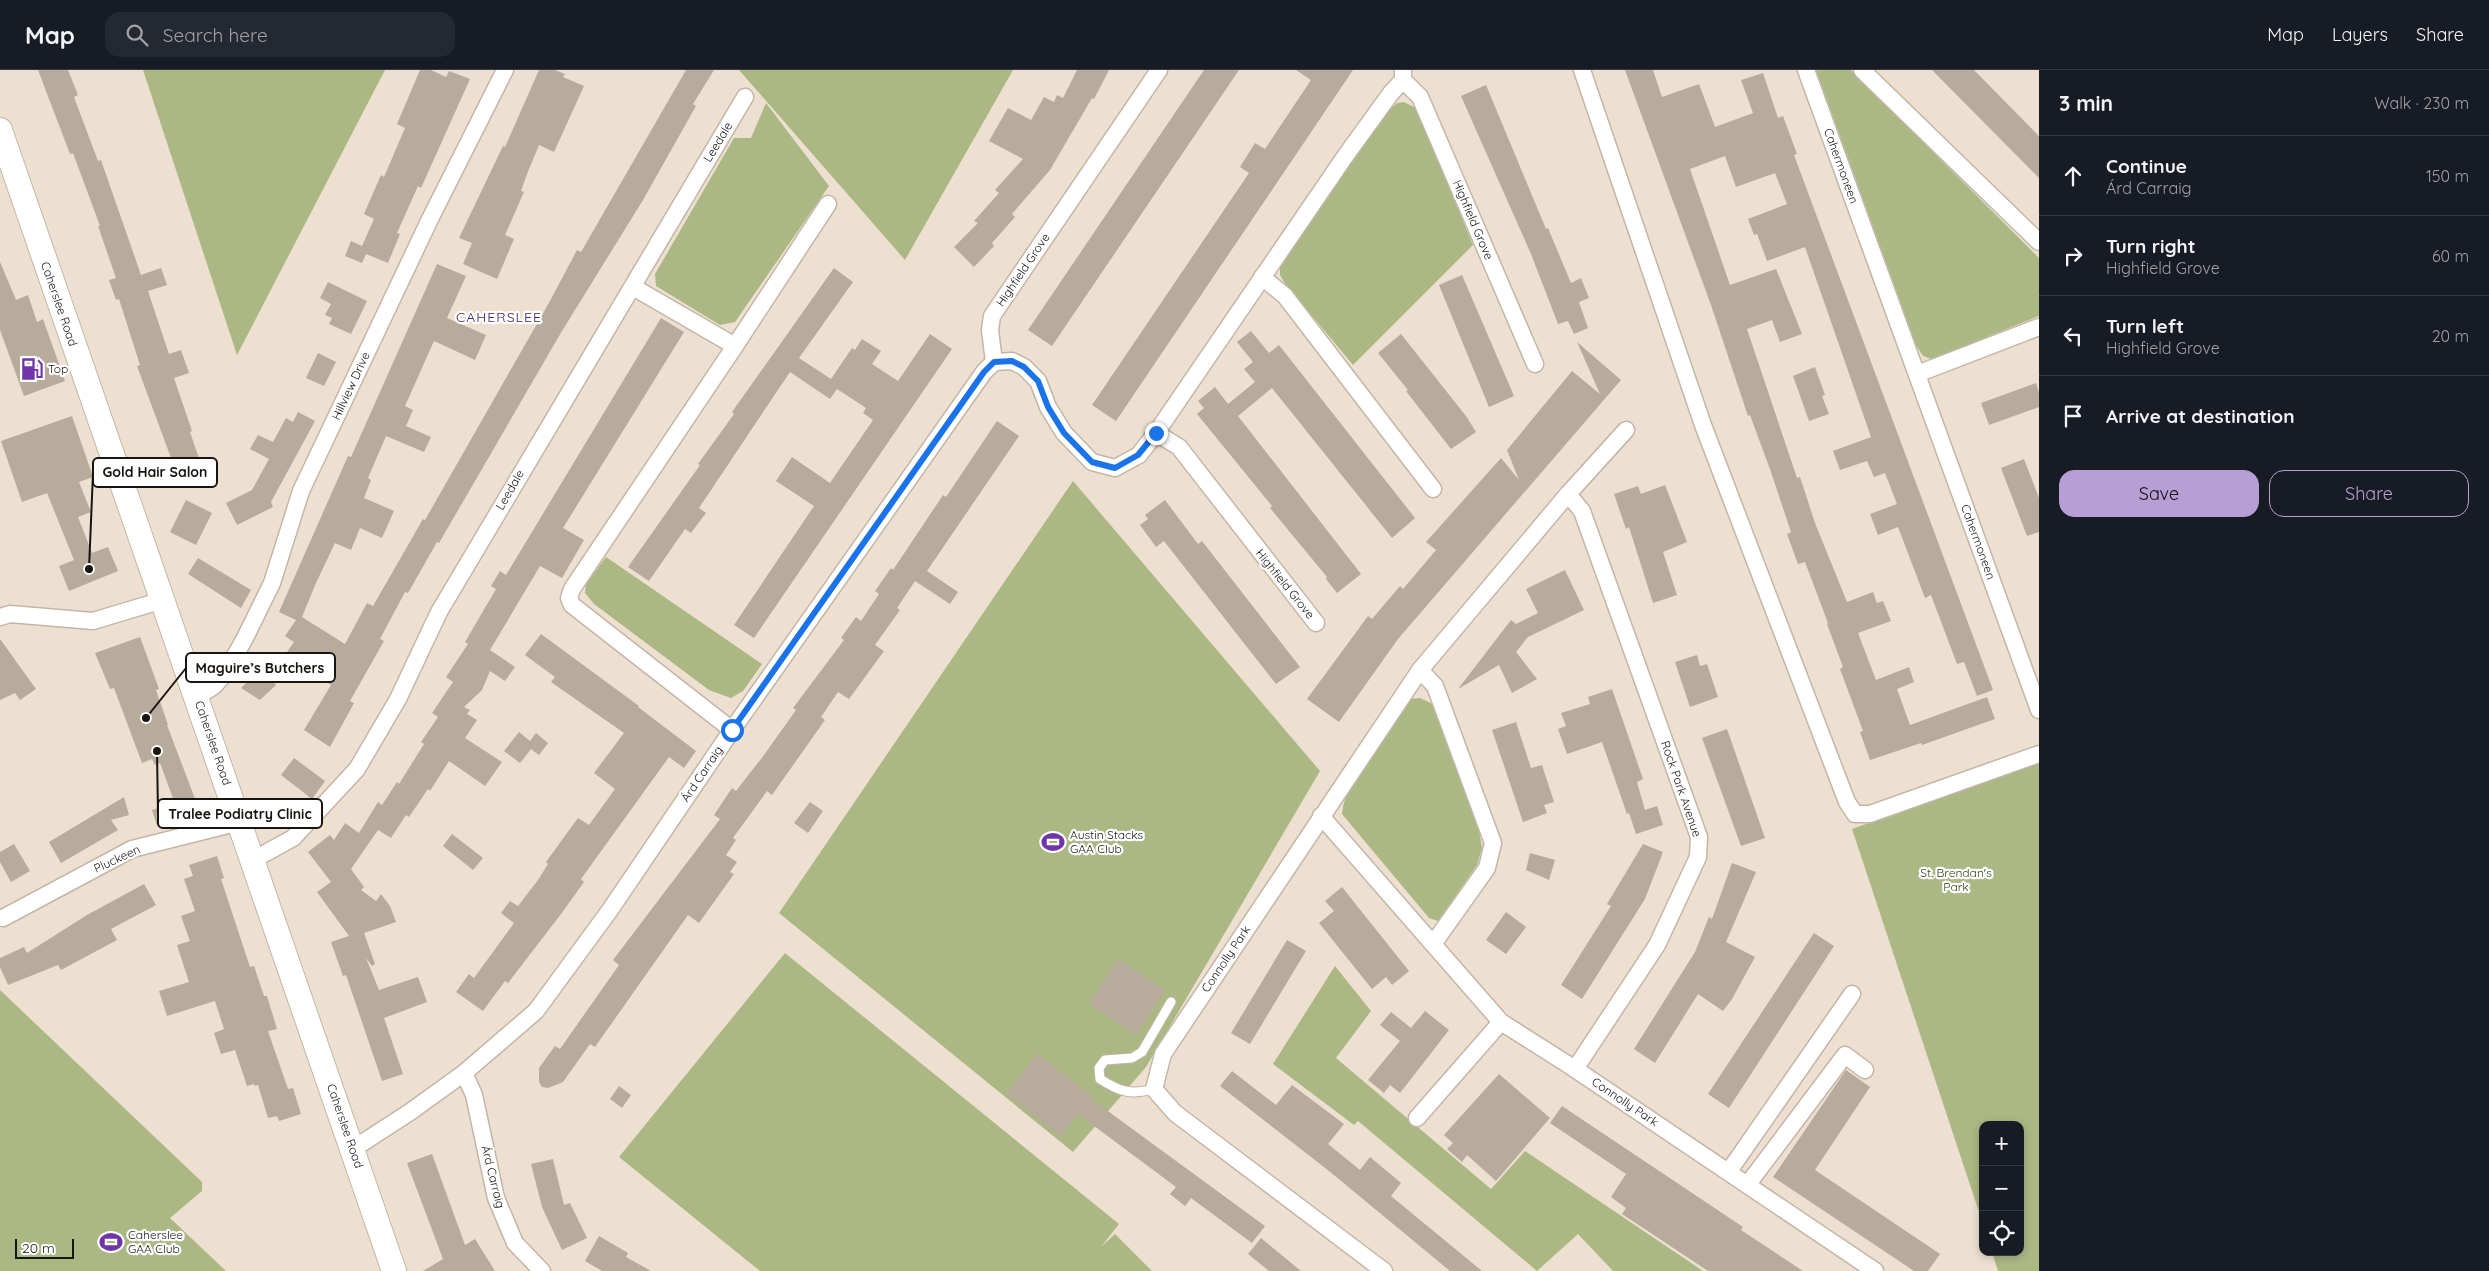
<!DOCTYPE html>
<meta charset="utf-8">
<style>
:root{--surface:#171b24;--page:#242831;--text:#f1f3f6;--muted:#9ea1a6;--line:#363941;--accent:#b79ed4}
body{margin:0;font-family:Quicksand,sans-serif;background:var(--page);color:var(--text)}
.controls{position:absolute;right:15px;bottom:15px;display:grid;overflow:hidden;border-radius:10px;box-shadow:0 2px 8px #0003}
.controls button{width:45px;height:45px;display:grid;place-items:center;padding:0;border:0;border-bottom:1px solid var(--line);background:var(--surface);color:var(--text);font:25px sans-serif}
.scale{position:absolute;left:15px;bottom:12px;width:59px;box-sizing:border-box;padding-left:5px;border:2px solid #18140f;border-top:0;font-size:14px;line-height:18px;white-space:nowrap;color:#18140f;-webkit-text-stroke:4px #fff;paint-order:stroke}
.stop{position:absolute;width:15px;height:15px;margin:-11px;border:4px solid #1a73e8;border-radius:50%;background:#fff}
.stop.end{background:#1a73e8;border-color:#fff;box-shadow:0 1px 5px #0008}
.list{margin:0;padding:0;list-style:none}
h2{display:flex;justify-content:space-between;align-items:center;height:65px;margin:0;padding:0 20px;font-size:21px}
h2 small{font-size:16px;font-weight:400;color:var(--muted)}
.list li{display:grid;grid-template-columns:32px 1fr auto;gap:15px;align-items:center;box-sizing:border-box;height:80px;padding:0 20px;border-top:1px solid var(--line)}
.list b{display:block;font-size:19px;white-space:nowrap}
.list p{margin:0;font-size:16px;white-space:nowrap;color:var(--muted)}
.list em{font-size:16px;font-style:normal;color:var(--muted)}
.actions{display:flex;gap:10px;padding:15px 20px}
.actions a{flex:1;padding:11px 0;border:1px solid var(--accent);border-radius:15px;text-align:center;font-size:18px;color:var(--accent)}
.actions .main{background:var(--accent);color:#111}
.icon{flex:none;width:28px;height:28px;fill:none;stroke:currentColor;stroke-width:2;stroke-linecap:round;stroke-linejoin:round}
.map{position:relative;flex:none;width:2039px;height:1201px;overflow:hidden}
header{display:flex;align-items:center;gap:30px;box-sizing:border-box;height:70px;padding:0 25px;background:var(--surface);border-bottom:1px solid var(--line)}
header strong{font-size:24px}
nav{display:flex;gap:28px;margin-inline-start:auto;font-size:18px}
.search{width:350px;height:45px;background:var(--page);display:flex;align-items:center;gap:12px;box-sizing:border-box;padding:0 18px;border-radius:15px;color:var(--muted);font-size:19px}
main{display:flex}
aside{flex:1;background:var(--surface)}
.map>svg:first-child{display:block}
.green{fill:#abb884}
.building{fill:#b7ab9c}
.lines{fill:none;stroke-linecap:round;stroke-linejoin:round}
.lane-casing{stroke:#c3b6a7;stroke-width:11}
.street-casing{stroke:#c3b6a7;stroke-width:19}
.secondary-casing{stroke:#c3b6a7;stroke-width:26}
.lane{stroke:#fff;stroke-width:9}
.street{stroke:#fff;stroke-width:16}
.secondary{stroke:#fff;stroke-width:24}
.route{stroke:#1a73e8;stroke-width:6}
.labels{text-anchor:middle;stroke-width:4.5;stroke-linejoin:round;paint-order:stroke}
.street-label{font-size:12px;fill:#18140f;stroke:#fff}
.poi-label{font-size:12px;fill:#18140f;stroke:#fff;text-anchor:start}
.park-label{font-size:12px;fill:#343e12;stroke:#fff}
.neighbourhood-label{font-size:14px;letter-spacing:1px;fill:#40245e;stroke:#fff}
.leader{fill:none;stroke:#18140f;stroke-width:2}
.callout-dot{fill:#18140f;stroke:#fff;stroke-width:2}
.callout{fill:#fff;stroke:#18140f;stroke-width:2}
.callout-label{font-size:14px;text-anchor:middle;font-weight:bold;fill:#18140f}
</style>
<header>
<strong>Map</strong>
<div class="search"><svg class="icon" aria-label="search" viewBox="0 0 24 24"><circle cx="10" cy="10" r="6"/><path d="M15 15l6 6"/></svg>Search here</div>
<nav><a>Map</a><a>Layers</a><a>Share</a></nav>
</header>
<main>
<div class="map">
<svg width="2039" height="1201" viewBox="0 0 2039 1201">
<rect width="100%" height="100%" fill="#ede0d1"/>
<g class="green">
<polygon points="143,0 385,0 237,285"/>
<polygon points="739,0 1013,0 905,190"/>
<polygon points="1816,0 1851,0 2039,188 2039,246 1932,289 1923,286 1916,275"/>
<polygon points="1404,32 1416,38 1473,175 1353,295 1284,212 1280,205 1280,195 1387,42 1397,33"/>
<polygon points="766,33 829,116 735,252 720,255 656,216 655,204 734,68 751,68"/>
<polygon points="1073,411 1320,701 1146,997 1073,1082 779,843"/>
<polygon points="606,487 762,594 743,621 731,628 709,620 594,534 585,523 586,514"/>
<path d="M1420,628L1431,633L1440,644L1479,760L1482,778L1477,795L1438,851L1429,848L1342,744C1345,708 1387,659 1408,629Z"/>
<polygon points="2039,692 2039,1201 1998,1201 1992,1182 2020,1182 2020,1055 1983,1055 1983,1154 1852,759"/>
<polygon points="785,883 1119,1154 1101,1177 1115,1164 1152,1201 760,1201 619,1087"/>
<polygon points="1335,896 1371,941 1336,988 1491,1119 1525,1081 1703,1201 1613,1201 1578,1164 1537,1201 1358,1051 1354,1055 1273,994"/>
<polygon points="0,920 202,1112 202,1121 170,1148 226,1201 0,1201"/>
</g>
<g class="building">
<polygon points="38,0 68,0 78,25 74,27 98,91 101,90 141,205 161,198 167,215 148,221 169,284 181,280 189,303 174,308 192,361 190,362 205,406 181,415 137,296 140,295 119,229 116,230 109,210 116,208 98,156 100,156 73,83 70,84"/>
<polygon points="420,0 431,0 446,7 449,1 470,9 421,118 418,116 397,163 400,164 388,193 366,184 362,193 345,186 351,171 362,176 374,149 364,144 381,105 384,107 405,58 397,54"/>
<polygon points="539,0 555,0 565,4 563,7 584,16 554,82 539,75 527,104 521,121 524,122 505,165 514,169 497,209 463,194 472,173 459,168 503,76 505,77"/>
<polygon points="686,0 714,0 693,34 696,36 643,130 562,261 439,473 437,472 408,523 405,522 380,569 384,571 350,631 354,633 330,677 304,660 331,615 285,585 294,572 285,566 296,550 279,542 348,386 351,387 437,194 466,206 447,248 486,265 475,290 434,271 405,336 413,340 406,356 431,367 424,382 386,366 368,408 371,410 364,428 394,441 382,468 360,458 351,480 335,473 316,513 302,547 345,574 367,533 373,536 423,449 425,450 550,231 577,180 581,182"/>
<polygon points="1077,0 1109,0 1094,29 1092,28 1050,100 1012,144 1015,147 992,173 994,176 974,197 954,177 978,153 974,151 999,123 995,120 1023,89 989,71 1008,38 1031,50 1044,27 1054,32 1057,25 1063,28"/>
<polygon points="1204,0 1239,0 1052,276 1028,260"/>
<polygon points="1296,0 1353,0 1116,351 1092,335 1249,103 1240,97 1255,73 1265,79 1311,10"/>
<polygon points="1625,0 1653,0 1662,27 1699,14 1715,57 1753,43 1741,10 1763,3 1778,48 1783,46 1797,84 1794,85 1993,620 1977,626 1964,592 1957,594 1931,525 1925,528 1898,457 1878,465 1870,444 1897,434 1885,403 1874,407 1867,391 1840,400 1833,381 1871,367 1805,177 1767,191 1757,164 1754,165 1748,149 1787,134 1775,103 1736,117 1725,86 1690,99 1730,215 1776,199 1802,264 1780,272 1772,250 1747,259 1797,408 1800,407 1815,453 1847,532 1873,522 1877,533 1883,531 1891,551 1858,563 1876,610 1909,597 1914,612 1897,619 1910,655 1987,627 1995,649 1922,675 1921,673 1870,690 1860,662 1863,661 1840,599 1843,597 1827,554 1828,553 1805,492 1798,494 1787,464 1791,462 1771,402 1750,345 1748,346 1711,235"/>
<polygon points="1932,0 1974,0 2039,66 2039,108"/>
<polygon points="1486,15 1546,159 1548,158 1571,213 1581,208 1589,228 1579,232 1588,258 1574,264 1568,251 1558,254 1531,184 1461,26"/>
<polygon points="0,192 16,230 28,225 37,252 43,249 65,311 24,326 0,260"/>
<polygon points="834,198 853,212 799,288 831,309 852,278 855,280 862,269 881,281 872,294 898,311 930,264 952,279 754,568 734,555 814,436 776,411 792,387 830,413 873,350 863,343 866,338 837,319 830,329 790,302 699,438 706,443 691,463 685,459 649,511 628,497 700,395 698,394 734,344 732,342"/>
<polygon points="1462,205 1514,326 1489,337 1439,215"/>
<polygon points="328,212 367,231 351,264 329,254 332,248 325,245 331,234 320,228"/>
<polygon points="661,248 684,262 563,458 584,470 562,508 540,496 490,580 515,597 505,611 490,601 482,620 464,637 470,640 467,644 477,650 465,668 502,692 485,716 449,691 430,721 428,719 409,747 406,745 391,768 378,760 351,799 364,817 361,820 376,831 381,824 390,836 396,852 364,863 375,894 372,896 366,888 379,920 418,907 427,932 384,948 403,1004 382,1011 346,905 343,906 331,872 349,866 317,822 331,812 308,782 330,765 334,770 345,753 359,763 378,732 382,735 397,712 399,714 424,674 421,672 438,647 432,643 453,612 446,607 468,574 465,572 496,519 491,516 500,501 506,505"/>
<polygon points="1251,261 1269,283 1279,275 1415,448 1392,468 1272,318 1238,346 1361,504 1337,523 1326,509 1327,507 1270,438 1272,436 1197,344 1204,338 1198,331 1215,317 1228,334 1255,312 1244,299 1253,292 1237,272"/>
<polygon points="1401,264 1466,346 1476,362 1451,379 1406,321 1408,320 1378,283"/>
<polygon points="1577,272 1621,310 1398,569 1339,652 1307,629 1368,546 1372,549 1400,516 1403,519 1436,480 1426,472 1501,388 1519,410 1507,380 1572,301 1600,324"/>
<polygon points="318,283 336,292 324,316 306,308"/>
<polygon points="1815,297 1825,325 1822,326 1829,344 1809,351 1793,306"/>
<polygon points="2036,313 2039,323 2039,337 1989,355 1981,333"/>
<polygon points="298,342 315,351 271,432 273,437 237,455 226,433 252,420 269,389 250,379 258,365 273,372 286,348 293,352"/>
<polygon points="72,346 93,407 79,412 91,442 78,447 92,483 108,477 118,501 69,521 59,496 74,490 47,423 22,432 1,371"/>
<polygon points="997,351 1019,366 927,501 958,522 950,534 915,511 897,538 900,540 875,575 884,581 849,629 838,622 821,647 825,650 772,725 767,721 733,768 736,770 726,785 737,792 730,802 734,804 699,853 688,845 595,977 590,974 563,1012 548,1018 542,1017 539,1012 539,998 555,976 560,979 593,932 619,895 613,890 720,749 714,745 732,718 736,721 764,685 796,640 793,638 844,570 841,568 856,547 861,551 879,524 875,521 891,498 893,500 943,425 946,427"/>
<polygon points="2024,389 2039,428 2039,462 2027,466 2001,398"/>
<polygon points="1665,415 1687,472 1663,482 1677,525 1653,533 1629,457 1626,459 1614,424 1638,416 1641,424"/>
<polygon points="186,430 212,443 196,475 170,462"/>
<polygon points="1165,430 1198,474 1202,471 1300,597 1276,614 1164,471 1156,477 1140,455 1148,449 1145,445"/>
<polygon points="198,488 251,520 241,538 188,504"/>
<polygon points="1565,500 1584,540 1528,567 1516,582 1537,609 1512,623 1499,595 1458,619 1511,550 1516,554 1538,543 1526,519"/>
<polygon points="541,564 639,636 638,637 696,681 684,698 669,687 581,809 584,812 561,844 508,913 505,911 483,941 456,922 469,904 474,908 514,853 501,843 510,831 518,836 538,810 548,794 546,792 578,748 589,755 615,719 594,703 624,663 551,612 555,607 525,585"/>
<polygon points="140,567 159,619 156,620 168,655 167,655 200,742 157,756 152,740 174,733 174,731 160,693 155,695 152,689 142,693 114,618 110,619 95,583"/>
<polygon points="0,569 36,619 20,630 15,623 0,630"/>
<polygon points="1697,585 1700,596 1707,594 1718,627 1690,637 1675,592"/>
<polygon points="261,599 276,615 260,630 241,618"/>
<polygon points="1612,619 1643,709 1637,712 1645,740 1657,736 1663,755 1636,764 1629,743 1627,744 1602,672 1567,684 1558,659 1566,656 1561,643 1590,634 1588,627"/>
<polygon points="1516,652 1531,698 1542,695 1554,732 1544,735 1547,743 1523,752 1492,660"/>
<polygon points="1727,659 1765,768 1741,776 1702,668"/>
<polygon points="519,662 530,671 536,663 548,673 539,685 531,679 520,693 504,681"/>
<polygon points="294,688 325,711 312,729 281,705"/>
<polygon points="124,727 129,745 111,750 118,760 61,793 49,772"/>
<polygon points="810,732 823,741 808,763 794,753"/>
<polygon points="452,764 483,788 473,800 443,776"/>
<polygon points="14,774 30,801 11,812 0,792 0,782"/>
<polygon points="1643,774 1663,782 1645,829 1582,929 1561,915 1611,836 1607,834"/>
<polygon points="1530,783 1555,790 1549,810 1526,800"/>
<polygon points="217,786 224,808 221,809 250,897 254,896 264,926 267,926 277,959 268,961 288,1019 293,1018 301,1044 279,1051 277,1046 268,1048 258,1015 255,1016 254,1014 247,1016 235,980 221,984 214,963 224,959 215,931 167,946 159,921 189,912 177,875 190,871 181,846 195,841 184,809 193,806 189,795"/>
<polygon points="1732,793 1756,802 1726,872 1755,887 1732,929 1723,941 1698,924 1655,993 1634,979 1695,882 1709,847 1712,849"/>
<polygon points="144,814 156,835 111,859 117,870 61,900 58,895 8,915 0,897 0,888 24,877 27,883 87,845"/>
<polygon points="1342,817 1409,901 1392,915 1386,907 1372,919 1319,853 1334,841 1325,831"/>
<polygon points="1506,842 1526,857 1506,884 1486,870"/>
<polygon points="1814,863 1834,876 1729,1038 1708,1024"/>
<polygon points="1287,870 1306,881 1250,974 1231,963"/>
<polygon points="1118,889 1165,920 1136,965 1089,934"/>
<polygon points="1425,941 1449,960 1400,1023 1390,1015 1384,1023 1368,1010 1400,971 1380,955 1391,942 1411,958"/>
<polygon points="1037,983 1092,1026 1090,1028 1265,1156 1252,1173 1191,1128 1185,1136 1170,1124 1176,1117 1078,1044 1060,1066 1006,1024"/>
<polygon points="1846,1000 1870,1017 1815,1100 1940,1184 1928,1201 1914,1201 1773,1107"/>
<polygon points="1232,1001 1276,1035 1292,1015 1344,1054 1328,1074 1360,1100 1370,1087 1401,1113 1391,1126 1482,1201 1450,1201 1329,1101 1220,1016"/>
<polygon points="1499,1004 1550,1048 1496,1111 1467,1085 1462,1092 1447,1079 1453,1073 1444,1065"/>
<polygon points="619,1016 631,1025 622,1038 610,1029"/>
<polygon points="1562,1036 1743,1157 1741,1160 1803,1201 1708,1201 1622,1144 1626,1138 1611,1127 1626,1104 1550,1053"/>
<polygon points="432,1084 465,1175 475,1169 495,1201 423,1201 443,1189 407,1093"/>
<polygon points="553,1089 564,1135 570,1133 587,1168 562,1180 542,1137 531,1094"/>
<polygon points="599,1166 628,1183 626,1187 651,1201 602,1201 585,1191"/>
<polygon points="1261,1168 1301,1201 1269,1201 1248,1184"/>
</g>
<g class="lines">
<defs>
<path id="lane" d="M1154,1019C1131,1025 1120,1022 1100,1009L1099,998L1105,990L1132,988L1142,982L1171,932"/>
<g id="street">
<polyline points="1582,0 1703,355 1847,732 1855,744 1870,744 2039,684"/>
<polyline points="1806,0 2039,640"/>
<polyline points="1862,0 2039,172"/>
<polyline points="1403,10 1420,27 1535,294"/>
<polyline points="1262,207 1285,226 1433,419"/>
<polyline points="633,217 735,276 828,134"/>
<polyline points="994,292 1012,291 1024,297 1038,311 1048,337 1064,363 1092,392 1115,398 1139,385 1156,363 1346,85 1391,23 1403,10 1403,0"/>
<polyline points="994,292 990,260 992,246 1159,0"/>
<polyline points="1917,304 2039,257"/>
<polyline points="1156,363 1179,377 1316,553"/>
<polyline points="1568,424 1582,441 1699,767 1698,787 1657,875 1575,999"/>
<polyline points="0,547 10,544 93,551 163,530"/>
<polyline points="1420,600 1435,616 1493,773 1487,798 1433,874"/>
<polyline points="197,627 214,616 223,606 244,570 272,513 301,421 430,149 505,0"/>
<polyline points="732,660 572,535 569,528 572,519 735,276"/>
<polyline points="1321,746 1501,952 1575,999 1875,1201"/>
<polyline points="253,790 293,768 357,699 398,629 439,542 745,27"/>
<polyline points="3,848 132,779 240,752"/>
<polyline points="464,1003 474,1025 496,1128 515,1173 542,1201"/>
<polyline points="1417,1048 1501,952"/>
<polyline points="353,1079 410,1042 464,1003 536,941 610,840 732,660 984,302 994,292"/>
<polyline points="1729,1101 1852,924"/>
<polyline points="1748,1114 1845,985 1865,1000"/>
<polyline points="1384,1201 1175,1043 1154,1019 1163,984 1420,600 1568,424 1626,360"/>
</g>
<polyline id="secondary" points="0,60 394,1201"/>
</defs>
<use href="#lane" class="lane-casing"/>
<use href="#street" class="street-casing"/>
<use href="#secondary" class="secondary-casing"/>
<use href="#lane" class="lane"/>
<use href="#street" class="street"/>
<use href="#secondary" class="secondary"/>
</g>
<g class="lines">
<polyline class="route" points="732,660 984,302 994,292 1012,291 1024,297 1038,311 1048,337 1064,363 1092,392 1115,398 1138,385 1156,363"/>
</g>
<defs>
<symbol id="fuel-bare" viewBox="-9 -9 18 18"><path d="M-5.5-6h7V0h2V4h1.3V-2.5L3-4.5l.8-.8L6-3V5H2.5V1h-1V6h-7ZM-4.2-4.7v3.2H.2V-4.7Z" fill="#7135aa" stroke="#fff" stroke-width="2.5" paint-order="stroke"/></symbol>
<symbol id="stadium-bare" viewBox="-9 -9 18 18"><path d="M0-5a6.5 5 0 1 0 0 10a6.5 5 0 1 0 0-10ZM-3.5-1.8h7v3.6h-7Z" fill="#7135aa" stroke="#fff" stroke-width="2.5" paint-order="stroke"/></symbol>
</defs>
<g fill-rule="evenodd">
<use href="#fuel-bare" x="16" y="283" width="32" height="32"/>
<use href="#stadium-bare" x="1037" y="756" width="32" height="32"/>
<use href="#stadium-bare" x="95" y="1156" width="32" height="32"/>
</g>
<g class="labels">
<g class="street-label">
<text transform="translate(718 72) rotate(-59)" y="4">Leedale</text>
<text transform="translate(1841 96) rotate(70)" y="4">Cahermoneen</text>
<text transform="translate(1473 150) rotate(67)" y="4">Highfield Grove</text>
<text transform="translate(1023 200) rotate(-56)" y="4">Highfield Grove</text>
<text transform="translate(59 234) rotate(71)" y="4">Caherslee Road</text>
<text transform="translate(351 316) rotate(-65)" y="4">Hillview Drive</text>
<text transform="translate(510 420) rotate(-60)" y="4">Leedale</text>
<text transform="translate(1978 472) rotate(70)" y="4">Cahermoneen</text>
<text transform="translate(1285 514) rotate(51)" y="4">Highfield Grove</text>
<text transform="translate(213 673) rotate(71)" y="4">Caherslee Road</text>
<text transform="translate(702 704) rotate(-56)" y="4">Árd Carraig</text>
<text transform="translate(1681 719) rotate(71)" y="4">Rock Park Avenue</text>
<text transform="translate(117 789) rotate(-25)" y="4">Pluckeen</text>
<text transform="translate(1226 889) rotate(-56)" y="4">Connolly Park</text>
<text transform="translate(1625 1032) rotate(34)" y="4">Connolly Park</text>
<text transform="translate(345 1056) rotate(71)" y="4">Caherslee Road</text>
<text transform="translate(493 1107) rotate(76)" y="4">Árd Carraig</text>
</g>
<g class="poi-label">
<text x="48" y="303">Top</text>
<text x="1070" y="769">Austin Stacks<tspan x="1070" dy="14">GAA Club</tspan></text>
<text x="128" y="1169">Caherslee<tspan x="128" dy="14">GAA Club</tspan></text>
</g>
<g class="park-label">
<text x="1956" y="807">St. Brendan's<tspan x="1956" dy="14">Park</tspan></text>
</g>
<g class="neighbourhood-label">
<text x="499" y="252">CAHERSLEE</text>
</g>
</g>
<path class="leader" d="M89 499L93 403M146 648L186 598M157 681L158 744"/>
<g class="callout-dot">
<circle cx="89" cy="499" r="5"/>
<circle cx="146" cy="648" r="5"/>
<circle cx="157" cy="681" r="5"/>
</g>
<g class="callout">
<rect x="93" y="388" width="124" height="29" rx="5"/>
<rect x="186" y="583" width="149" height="29" rx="5"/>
<rect x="158" y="729" width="164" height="29" rx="5"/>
</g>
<g class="callout-label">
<text x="155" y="407">Gold Hair Salon</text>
<text x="260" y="603">Maguire’s Butchers</text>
<text x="240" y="749">Tralee Podiatry Clinic</text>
</g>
</svg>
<div class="controls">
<button>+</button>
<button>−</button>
<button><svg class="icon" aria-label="locate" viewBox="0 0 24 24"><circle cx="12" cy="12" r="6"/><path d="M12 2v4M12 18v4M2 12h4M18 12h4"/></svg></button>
</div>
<div class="scale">20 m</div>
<div class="stop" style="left:732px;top:660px"></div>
<div class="stop end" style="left:1156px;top:363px"></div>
</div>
<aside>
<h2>3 min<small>Walk · 230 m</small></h2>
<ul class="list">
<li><svg class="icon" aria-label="ahead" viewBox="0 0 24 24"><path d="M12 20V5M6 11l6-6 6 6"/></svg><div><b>Continue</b><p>Árd Carraig</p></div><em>150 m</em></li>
<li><svg class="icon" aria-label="right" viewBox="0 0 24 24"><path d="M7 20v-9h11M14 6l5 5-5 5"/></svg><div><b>Turn right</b><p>Highfield Grove</p></div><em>60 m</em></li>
<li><svg class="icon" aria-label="left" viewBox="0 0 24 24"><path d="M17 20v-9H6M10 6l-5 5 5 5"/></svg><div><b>Turn left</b><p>Highfield Grove</p></div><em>20 m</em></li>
<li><svg class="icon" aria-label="arrive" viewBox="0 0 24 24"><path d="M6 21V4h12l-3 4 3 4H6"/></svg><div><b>Arrive at destination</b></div></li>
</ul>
<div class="actions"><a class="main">Save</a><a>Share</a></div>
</aside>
</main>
